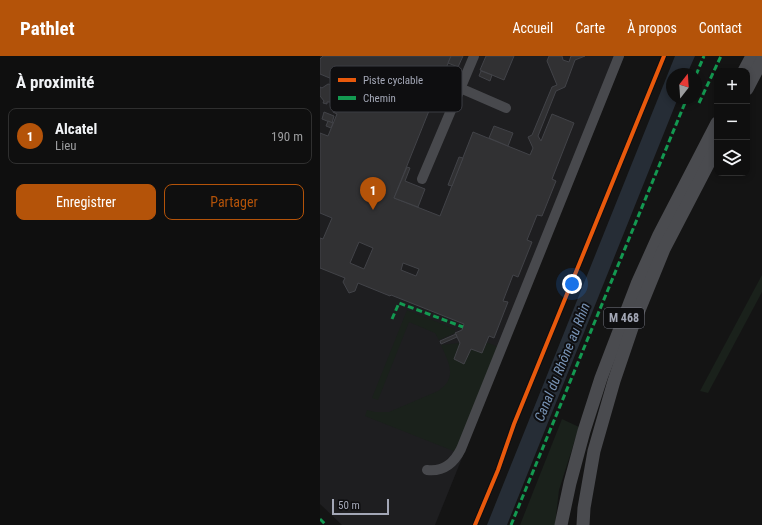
<!DOCTYPE html>
<html lang="fr">
<meta charset="utf-8">
<style>
:root{--surface:#0f0f0f;--page:#181818;--text:#f1f3f6;--muted:#9b9c9e;--line:#2f2f2f;--accent:#b45309}
body{margin:0;font-family:"Roboto Condensed",sans-serif;background:var(--page);color:var(--text)}
.controls{position:absolute;right:12px;top:12px;display:grid;overflow:hidden;border-radius:8px;box-shadow:0 2px 6px #0003}
.controls button{width:36px;height:36px;display:grid;place-items:center;padding:0;border:0;border-bottom:1px solid var(--line);background:var(--surface);color:var(--text);font:20px sans-serif}
.compass{position:absolute;left:346px;top:12px;width:36px;height:36px;border-radius:50%;background:var(--surface);box-shadow:0 2px 6px #0003;rotate:17deg}
.scale{position:absolute;left:12px;bottom:10px;width:57px;box-sizing:border-box;padding-left:4px;border:2px solid #a3a7b6;border-top:0;font-size:11px;line-height:14px;white-space:nowrap;color:#a3a7b6;-webkit-text-stroke:3px #0e0e10;paint-order:stroke}
.you{position:absolute;left:252px;top:228px;width:14px;height:14px;margin:-10px;border:3px solid #fff;border-radius:50%;background:#1a73e8;box-shadow:0 0 0 6px #1a73e833}
.badge{display:grid;place-items:center;width:26px;height:26px;border-radius:50%;background:var(--accent);color:#fff;font-size:13px;font-weight:700}
.pin{position:absolute;translate:-50% -33px;filter:drop-shadow(0 1px 2px #0008)}
.pin::after{content:'';position:absolute;top:21px;width:14px;height:12px;background:inherit;clip-path:polygon(0 0,100% 0,50% 100%)}
.list{margin:0;padding:0;list-style:none}
h2{display:flex;justify-content:space-between;align-items:center;height:52px;margin:0;padding:0 16px;font-size:17px}
h2 small{font-size:13px;font-weight:400;color:var(--muted)}
.list li{display:grid;grid-template-columns:26px 1fr auto;gap:12px;align-items:center;box-sizing:border-box;height:56px;margin:0 8px 8px;padding:0 8px;border:1px solid var(--line);border-radius:8px}
.list b{display:block;font-size:15px;white-space:nowrap}
.list p{margin:0;font-size:13px;white-space:nowrap;color:var(--muted)}
.list em{font-size:13px;font-style:normal;color:var(--muted)}
.actions{display:flex;gap:8px;padding:12px 16px}
.actions a{flex:1;padding:9px 0;border:1px solid var(--accent);border-radius:8px;text-align:center;font-size:14px;color:var(--accent)}
.actions .main{background:var(--accent);color:#fff}
.icon{flex:none;width:22px;height:22px;fill:none;stroke:currentColor;stroke-width:2;stroke-linecap:round;stroke-linejoin:round}
.map{position:relative;flex:none;width:442px;height:469px;overflow:hidden}
header{display:flex;align-items:center;gap:24px;box-sizing:border-box;height:56px;padding:0 20px;background:var(--accent);color:#fff}
header strong{font-size:19px}
nav{display:flex;gap:22px;margin-inline-start:auto;font-size:14px}
main{display:flex}
aside{flex:1;background:var(--surface)}
.map>svg:first-child{display:block}
.built{fill:#1e1e20}
.green{fill:#1a211b}
.water{fill:#262d36}
.building{fill:#313133;stroke:#424348;fill-rule:evenodd}
.lines{fill:none;stroke-linecap:round;stroke-linejoin:round}
.minor{stroke:#48494d;stroke-width:10}
.major{stroke:#4a4b4f;stroke-width:13}
.quiet{stroke:#139951;stroke-width:3;stroke-dasharray:6 3;stroke-linecap:butt}
.cycleway-casing{stroke:#0e0e10;stroke-width:6}
.cycleway{stroke:#e8590c;stroke-width:4}
.labels{text-anchor:middle;stroke-width:4;stroke-linejoin:round;paint-order:stroke}
.shield{fill:#0e0e10;stroke:#767984;stroke-width:1}
.shield-label{font-size:12px;font-weight:bold;fill:#a3a7b6}
.water-label{font-size:14px;font-style:italic;fill:#7792b4;stroke:#0e0e10}
.key{fill:#0e0e10;stroke:#3b3c42;stroke-width:1}
.key-label{font-size:11px;fill:#a3a7b6}
</style>
<header>
<strong>Pathlet</strong>
<nav><a>Accueil</a><a>Carte</a><a>À propos</a><a>Contact</a></nav>
</header>
<main>
<aside>
<h2>À proximité<small></small></h2>
<ul class="list">
<li><span class="badge">1</span><div><b>Alcatel</b><p>Lieu</p></div><em>190 m</em></li>
</ul>
<div class="actions"><a class="main">Enregistrer</a><a>Partager</a></div>
</aside>
<div class="map">
<svg width="442" height="469" viewBox="0 0 442 469">
<rect width="100%" height="100%" fill="#141414"/>
<polygon class="built" points="0,0 304,0 115,469 22,469 0,448"/>
<g class="green">
<polygon points="442,219 442,236 388,337 380,335"/>
<polygon points="87,254 135,273 135,277 119,284 115,277 89,266 58,344 52,342"/>
<path d="M166,286L178,291L136,396L45,360L47,354L55,356H69L118,335C138,322 129,307 121,289L140,287L134,303L144,307L151,293L162,297Z"/>
<polygon points="242,363 259,371 239,434 235,469 200,469"/>
</g>
<polygon class="water" points="355,0 375,0 367,18 352,18 352,42 358,42 187,469 167,469"/>
<g class="building">
<path d="M3,0H131L74,142L120,160L153,76L210,99L213,92L208,81L212,79L232,31L237,29L227,5L229,0H242L243,4L249,6L251,0H265L255,4L245,31L236,35L218,80L221,85L232,58L254,67L232,123L236,125L222,160L217,159L207,184L212,186L198,221L193,219L183,245L188,246L174,282L169,280L162,297L151,293L144,308L134,303L140,287L135,277L142,274L144,268L71,239L70,240L38,227L35,235L29,237L23,226L25,222L0,212V182L3,183L12,162L0,157V77L8,80L17,58L13,56L24,28L0,18V3ZM39,186L53,192L44,213L30,207ZM83,207L99,213L96,220L81,214Z"/>
<polygon points="131,0 143,0 138,11 128,7"/>
<polygon points="166,0 194,0 184,24 160,14"/>
<polygon points="161,15 172,19 170,25 159,20"/>
<polygon points="8,28 13,29 15,30 18,35 18,38 17,42 15,44 11,46 7,46 7,48 3,47 4,45 0,40 0,31 2,32"/>
<polygon points="4,56 14,60 12,67 2,63"/>
<polygon points="8,65 13,67 11,72 6,70"/>
<polygon points="174,70 193,77 188,90 169,82"/>
<polygon points="139,101 143,102 132,130 128,129"/>
<polygon points="87,111 90,112 85,125 105,133 98,151 74,142"/>
<polygon points="136,278 137,281 121,288 120,285"/>
</g>
<g class="lines">
<g class="minor">
<polyline points="140,32 186,52"/>
<polyline points="102,123 154,0"/>
<path d="M107,414C124,416 134,407 141,393L299,0"/>
</g>
<g class="major">
<polyline points="424,15 432,0"/>
<polyline points="427,33 442,4"/>
<polyline points="241,469 250,427 264,375 281,322 317,228 339,179 397,67"/>
<polyline points="263,469 264,452 274,395 294,325 313,269 344,193 397,91"/>
</g>
<g class="quiet">
<polyline points="376,19 384,0"/>
<polyline points="379,47 401,0"/>
<polyline points="72,263 79,247 143,271"/>
<polyline points="0,463 6,469"/>
<polyline points="191,469 367,42"/>
</g>
<defs>
<polyline id="cycleway" points="155,469 178,414 194,368 344,0"/>
</defs>
<use href="#cycleway" class="cycleway-casing"/>
<use href="#cycleway" class="cycleway"/>
</g>
<g class="labels">
<rect class="shield" x="284" y="252" width="40" height="20" rx="3"/>
<g class="shield-label">
<text x="304" y="266">M 468</text>
</g>
<g class="water-label">
<text transform="translate(242 306) rotate(-68)" y="5">Canal du Rhône au Rhin</text>
</g>
</g>
<rect x="10" y="10" width="132" height="46" rx="6" class="key"/>
<rect x="18" y="22" width="18" height="4" fill="#e8590c"/>
<rect x="18" y="40" width="18" height="4" fill="#139951"/>
<g class="key-label">
<text x="43" y="28">Piste cyclable</text>
<text x="43" y="46">Chemin</text>
</g>
</svg>
<div class="controls">
<button>+</button>
<button>−</button>
<button><svg class="icon" aria-label="layers" viewBox="0 0 24 24"><path d="M12 4l9 5-9 5-9-5zM3 14l9 5 9-5"/></svg></button>
</div>
<svg class="compass" viewBox="-18 -18 36 36"><path d="M0-13l5 13h-10z" fill="#e53935"/><path d="M0 13l5-13h-10z" fill="#9b9c9e"/></svg>
<div class="scale">50 m</div>
<div class="you"></div>
<div class="pin badge" style="left:53px;top:154px">1</div>
</div>
</main>
